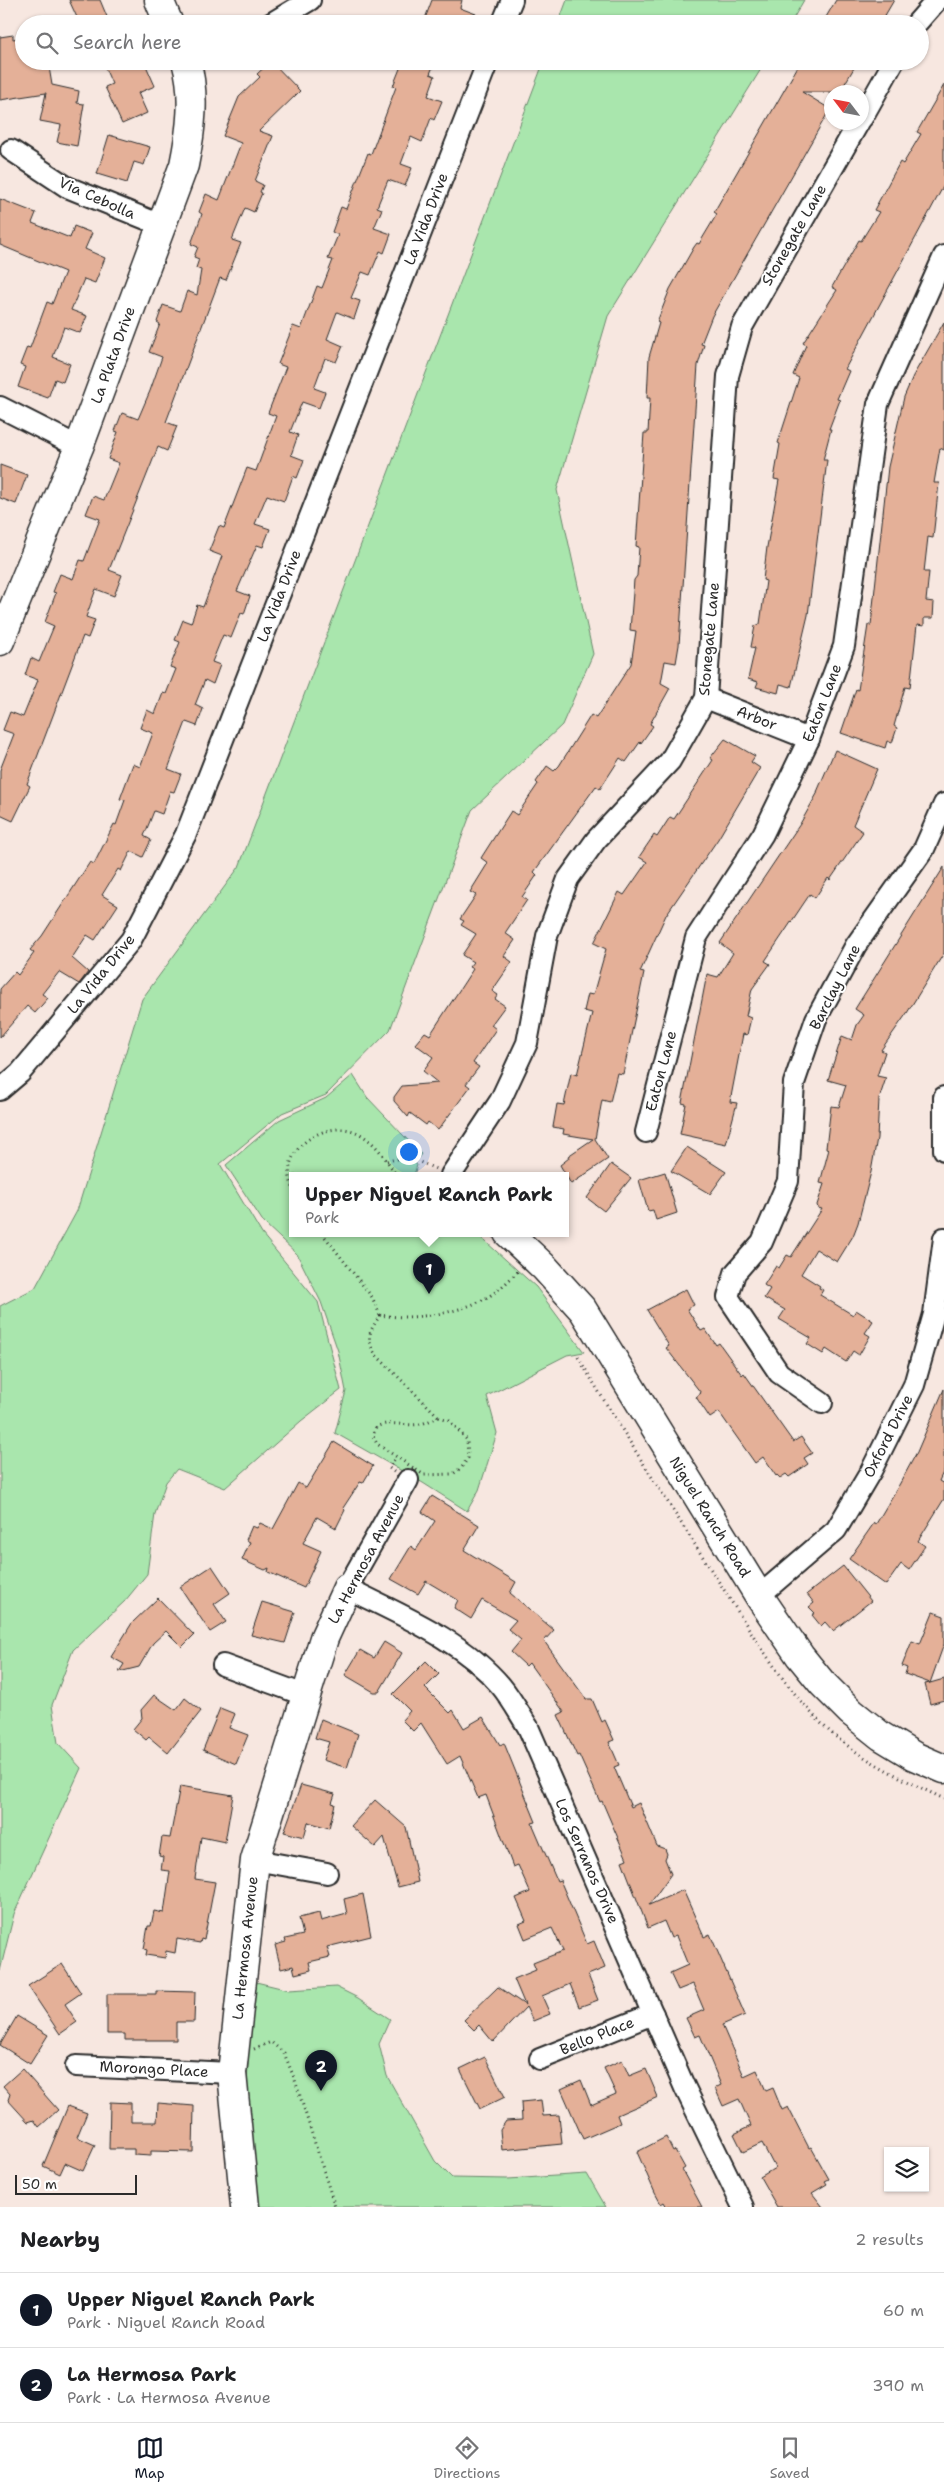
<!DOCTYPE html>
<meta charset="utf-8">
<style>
:root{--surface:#fff;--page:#f6f6f6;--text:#202124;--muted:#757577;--line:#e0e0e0;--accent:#111827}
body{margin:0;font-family:"Shantell Sans",sans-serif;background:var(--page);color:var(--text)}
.controls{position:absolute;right:15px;bottom:15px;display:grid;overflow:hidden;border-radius:0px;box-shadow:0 1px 4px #0004}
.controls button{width:45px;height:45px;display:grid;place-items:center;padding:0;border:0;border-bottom:1px solid var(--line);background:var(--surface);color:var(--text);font:25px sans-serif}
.compass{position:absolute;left:824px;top:85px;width:45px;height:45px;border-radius:50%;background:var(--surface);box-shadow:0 1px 4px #0004;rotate:302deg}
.scale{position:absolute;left:15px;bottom:12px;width:122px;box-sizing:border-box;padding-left:5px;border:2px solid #2b2b2b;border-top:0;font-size:14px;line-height:18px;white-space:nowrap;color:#2b2b2b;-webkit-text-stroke:4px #fff;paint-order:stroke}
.you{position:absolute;left:408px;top:1151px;width:18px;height:18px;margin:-12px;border:4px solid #fff;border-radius:50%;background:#1a73e8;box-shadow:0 0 0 8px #1a73e833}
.badge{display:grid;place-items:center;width:32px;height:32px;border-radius:50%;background:var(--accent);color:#fff;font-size:16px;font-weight:700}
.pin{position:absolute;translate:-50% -41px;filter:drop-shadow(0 1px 2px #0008)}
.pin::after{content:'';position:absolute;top:26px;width:18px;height:15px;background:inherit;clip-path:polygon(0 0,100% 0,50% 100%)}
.popup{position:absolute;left:289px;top:1172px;width:280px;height:65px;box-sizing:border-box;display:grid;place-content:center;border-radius:0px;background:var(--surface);filter:drop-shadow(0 1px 4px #0005);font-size:16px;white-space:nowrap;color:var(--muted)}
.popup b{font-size:19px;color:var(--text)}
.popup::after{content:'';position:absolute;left:50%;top:100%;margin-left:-10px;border:10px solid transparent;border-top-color:var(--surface)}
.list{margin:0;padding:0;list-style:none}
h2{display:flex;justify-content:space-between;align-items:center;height:65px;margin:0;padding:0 20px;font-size:21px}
h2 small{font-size:16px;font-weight:400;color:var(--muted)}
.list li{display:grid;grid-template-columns:32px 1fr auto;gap:15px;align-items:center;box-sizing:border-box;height:75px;padding:0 20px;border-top:1px solid var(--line)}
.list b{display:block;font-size:19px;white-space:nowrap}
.list p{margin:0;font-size:16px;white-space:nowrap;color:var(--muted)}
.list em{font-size:16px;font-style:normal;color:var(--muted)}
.icon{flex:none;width:28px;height:28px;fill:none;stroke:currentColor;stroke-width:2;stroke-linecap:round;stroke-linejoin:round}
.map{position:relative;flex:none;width:944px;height:2207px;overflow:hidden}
.search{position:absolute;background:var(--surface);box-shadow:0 1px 4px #0004;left:15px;right:15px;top:15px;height:55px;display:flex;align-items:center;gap:12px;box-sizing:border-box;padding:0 18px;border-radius:28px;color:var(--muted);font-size:19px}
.sheet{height:215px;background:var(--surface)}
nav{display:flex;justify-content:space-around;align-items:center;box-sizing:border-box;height:70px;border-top:1px solid var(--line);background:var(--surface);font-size:14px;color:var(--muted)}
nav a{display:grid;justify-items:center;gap:2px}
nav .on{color:var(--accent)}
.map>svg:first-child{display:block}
.green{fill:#a9e6ad;stroke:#6a886c}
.building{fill:#e4b098;stroke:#2b2b2b}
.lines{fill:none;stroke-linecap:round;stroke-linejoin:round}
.street-casing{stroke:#2b2b2b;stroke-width:24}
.secondary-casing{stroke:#2b2b2b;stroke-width:31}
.path{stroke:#2b2b2b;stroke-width:3;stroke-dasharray:1 4;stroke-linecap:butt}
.street{stroke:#fff;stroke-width:20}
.secondary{stroke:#fff;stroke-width:28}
.labels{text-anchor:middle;stroke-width:4;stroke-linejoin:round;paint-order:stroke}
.street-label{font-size:15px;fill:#2b2b2b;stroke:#fff}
</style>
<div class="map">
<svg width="944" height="2207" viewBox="0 0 944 2207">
<rect width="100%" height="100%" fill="#f7e7e0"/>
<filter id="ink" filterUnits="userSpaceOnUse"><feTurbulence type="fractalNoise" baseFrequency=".02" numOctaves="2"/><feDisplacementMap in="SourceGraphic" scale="10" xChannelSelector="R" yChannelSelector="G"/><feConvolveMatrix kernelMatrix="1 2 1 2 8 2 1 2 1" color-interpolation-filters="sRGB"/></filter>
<g filter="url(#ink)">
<g class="green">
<polygon points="567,0 804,0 790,24 558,24"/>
<polygon points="544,61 766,61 608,316 557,490 593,654 562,725 472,810 390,1030 326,1095 282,1113 220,1164 262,1234 318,1302 341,1390 301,1421 225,1488 177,1469 166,1482 155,1514 147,1574 125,1601 73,1650 52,1705 58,1743 81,1768 14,1914 0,1971 0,1306 35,1288 77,1211 142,999 239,867"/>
<polygon points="353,1075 367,1097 421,1154 415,1163 417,1165 414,1175 293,1175 293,1233 476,1233 536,1287 584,1352 567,1355 487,1396 497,1433 479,1490 467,1511 423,1483 335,1433 346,1391 338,1351 321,1302 297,1254 264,1223 226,1165 279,1120 326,1098"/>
<polygon points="252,1981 289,1990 336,1987 358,1998 390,2019 379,2044 387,2076 435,2161 452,2178 508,2179 587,2174 606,2207 254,2207 246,2106"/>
</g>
<g class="building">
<polygon points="69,0 100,0 110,24 80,24"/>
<polygon points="432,0 462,0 460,8 476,14 472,24 423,24"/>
<polygon points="836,0 894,0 880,24 822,24"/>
<polygon points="13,35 13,39 24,37 24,61 48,61 52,85 79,91 77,103 84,104 77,146 57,142 61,125 40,121 46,93 0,100 0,37"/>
<polygon points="102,61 144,61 155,86 138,93 147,113 122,124 105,87 112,84"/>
<polygon points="271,61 300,91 259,131 273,136 255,181 263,185 260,192 262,193 254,212 245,208 232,240 241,243 226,280 220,278 166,422 177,426 167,451 158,447 109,570 122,575 114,596 96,589 86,617 95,620 88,638 83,636 27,784 30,786 13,821 0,815 0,770 14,734 3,730 10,712 23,717 38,680 25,675 31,658 39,662 54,626 45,622 56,593 53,592 60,574 73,579 80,560 84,561 100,519 86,514 93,496 104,500 119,463 108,459 118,432 115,431 122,413 138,419 150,391 162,357 149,352 160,324 157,322 163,305 180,311 187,291 197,295 201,270 196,268 199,259 194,257 198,247 191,244 202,214 199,212 206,194 219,200 241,143 223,136 239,97 260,77 257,74"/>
<polygon points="403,61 435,61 430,74 435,76 428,96 442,101 434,120 431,118 422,142 411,137 401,164 412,168 405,186 388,180 377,207 382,209 374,228 391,234 384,253 380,251 370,275 362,272 351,298 360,301 354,319 337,312 327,339 343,346 336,362 325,358 314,388 325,392 319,408 302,402 290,432 298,435 291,455 304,460 297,478 293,476 284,501 267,495 255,524 270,529 263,547 257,545 237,591 250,596 244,614 241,613 231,638 223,635 212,662 220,665 213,684 205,680 195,705 203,709 197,726 186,722 168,769 181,774 174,792 170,791 162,814 154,811 144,836 151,840 143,857 131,851 121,871 118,869 102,895 118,905 95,940 87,935 72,958 88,972 79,984 59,972 42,994 48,998 35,1013 27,1006 0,1037 0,989 15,972 18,975 34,953 30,950 42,936 90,862 94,864 114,824 116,825 125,800 120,799 133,764 140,767 153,733 140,728 147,710 155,714 163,693 166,694 176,669 170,667 180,642 175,640 183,620 191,623 197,605 203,607 222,556 209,551 219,526 224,528 247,468 256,471 276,416 268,413 286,367 278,364 293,326 301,329 317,286 322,288 333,260 328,259 338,235 332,232 341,207 346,209 368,153 371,154 396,87 393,86"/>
<polygon points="801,61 858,61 840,92 802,92 830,109 712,316 701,344 704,345 698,365 679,645 676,663 665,661 661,683 670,688 650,724 653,726 641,743 640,742 626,762 620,758 600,789 596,786 534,872 537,875 522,897 527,900 505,933 515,940 504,956 512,962 492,991 498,995 495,999 505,1006 491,1025 496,1029 473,1063 479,1067 466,1084 470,1087 438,1130 428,1122 426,1125 410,1113 408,1117 394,1101 394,1097 402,1086 438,1083 423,1071 433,1057 415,1044 425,1032 430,1035 473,969 469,967 473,962 462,955 476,934 461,925 464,921 460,919 476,895 470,892 488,863 481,858 511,811 517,815 538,784 536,782 547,766 554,771 559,766 591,715 596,718 631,664 636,631 630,630 634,580 637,576 639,547 636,546 644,433 648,433 650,398 647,398 649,357 659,323 657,322 670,289 694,247 697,243 699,244 717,214 714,212"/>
<polygon points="944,85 944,185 845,369 849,371 837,399 840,400 829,429 831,429 823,460 827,460 808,615 791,687 780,684 778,693 756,687 758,682 748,679 755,648 751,647 755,626 760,624 766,581 763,580 767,547 779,480 774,479 780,444 778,443 799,378 793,375 806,345 803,343 837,290 832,287 859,240 861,241 879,212 874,210 900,162 903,164 921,134 917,132"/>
<polygon points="109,135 150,147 144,165 134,162 127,183 97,174"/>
<polygon points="0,199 36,213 32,223 70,238 74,226 92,233 85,249 105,258 95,283 84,279 71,310 87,316 80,333 64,327 53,357 70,364 63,382 55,379 48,398 18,387 25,367 20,365 27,347 30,348 47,302 52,304 65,272 0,245"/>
<polygon points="944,322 944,450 940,448 934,483 939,483 933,538 928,537 924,572 929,572 926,601 934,602 933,618 924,618 924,626 917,625 910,688 905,687 894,726 897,728 892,743 887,741 885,748 841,733 856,689 858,690 868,625 871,625 888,467 904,397 913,376"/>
<polygon points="0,465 27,475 16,504 0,498"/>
<polygon points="725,739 755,756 751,762 760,768 718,839 666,915 640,972 644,973 623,1074 617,1073 610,1102 602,1100 595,1139 608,1159 571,1184 560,1165 569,1158 568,1156 593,1139 563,1134 564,1129 553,1127 557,1104 564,1105 571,1073 577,1075 592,1013 584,1011 588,994 593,995 606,949 594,943 619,892 624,895 647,862 639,857 654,835 657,837 670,817 674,819 713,760 710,758"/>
<polygon points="835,750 877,769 853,825 863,832 830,880 828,878 815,898 810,894 765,961 770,964 752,989 746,1016 751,1018 747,1035 743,1034 730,1102 737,1103 726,1144 680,1134 686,1104 682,1103 707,974 718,977 733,953 720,943 800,824 818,792 817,792"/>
<polygon points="944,867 944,953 907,1013 881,1050 885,1052 877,1076 886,1078 879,1099 877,1138 871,1172 858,1223 853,1236 837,1262 816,1249 801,1274 820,1286 819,1288 823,1290 820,1295 853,1315 856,1310 873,1321 865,1333 870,1336 859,1355 853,1351 846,1362 826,1349 823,1354 807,1344 811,1338 779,1319 785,1310 764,1298 770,1289 764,1285 776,1266 779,1268 787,1255 791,1257 822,1209 818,1208 817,1205 824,1184 820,1183 829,1149 826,1148 831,1106 839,1107 846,1085 828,1080 842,1036 852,1040 857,1025 864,1015 855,1009"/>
<polygon points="687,1147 726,1172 710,1194 671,1171"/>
<polygon points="611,1164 631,1178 604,1211 587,1198"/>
<polygon points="665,1172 677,1213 656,1220 653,1210 648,1211 639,1180"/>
<polygon points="686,1289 694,1305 687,1309 701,1331 705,1329 716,1345 719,1343 742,1375 744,1373 793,1442 801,1437 812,1453 804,1458 808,1464 789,1477 786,1474 780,1478 777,1475 776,1476 763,1457 755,1463 719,1412 710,1418 696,1397 701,1393 666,1348 669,1346 647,1310"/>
<polygon points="944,1389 944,1470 939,1481 944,1484 944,1499 918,1541 925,1546 909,1570 901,1564 886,1585 849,1559 874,1523 876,1524 899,1485 917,1452"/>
<polygon points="334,1442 373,1466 363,1483 360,1482 343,1508 345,1510 336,1528 317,1517 303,1543 321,1551 304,1588 268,1572 269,1568 265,1570 242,1560 250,1542 246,1540 252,1526 257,1528 260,1523 273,1529 298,1483 306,1488"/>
<polygon points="432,1496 479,1525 464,1550 516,1582 510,1593 554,1630 544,1641 586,1699 592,1699 602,1722 605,1720 614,1740 609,1742 619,1765 614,1767 631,1807 639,1803 657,1846 665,1849 667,1854 665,1859 671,1874 649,1905 683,1890 704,1937 710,1934 745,2015 722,2025 744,2076 757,2070 766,2091 773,2088 782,2110 788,2107 809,2148 811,2147 829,2179 825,2181 827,2184 812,2193 823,2207 777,2207 760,2177 775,2168 762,2143 743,2152 734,2134 751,2126 739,2099 723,2106 715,2088 721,2085 700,2035 695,2037 686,2018 704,2010 693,1984 678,1990 670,1973 688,1965 676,1936 671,1938 664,1921 648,1928 622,1861 627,1859 602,1801 600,1802 579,1755 577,1756 558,1715 564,1712 529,1663 526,1666 511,1652 521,1640 508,1629 516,1620 482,1600 471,1619 454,1608 458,1600 426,1581 418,1594 391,1579 411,1546 416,1550 435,1521 422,1512"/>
<polygon points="212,1566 230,1593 214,1604 226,1622 210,1632 180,1587"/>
<polygon points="843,1566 871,1601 833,1631 825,1622 821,1626 812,1615 815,1613 809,1607 814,1603 807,1594"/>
<polygon points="158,1598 194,1635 182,1647 166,1631 153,1643 139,1667 119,1672 124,1664 111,1657 132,1623"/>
<polygon points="262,1602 295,1612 285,1643 251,1635"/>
<polygon points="933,1612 944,1616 944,1644 930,1683 944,1679 944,1700 930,1704 925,1684 930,1683 905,1674 907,1668 902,1666 912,1641 920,1644"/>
<polygon points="384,1642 402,1653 379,1692 374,1692 345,1675 360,1650 374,1658"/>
<polygon points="426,1661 439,1674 425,1688 450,1713 453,1710 464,1728 483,1717 500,1745 504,1743 536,1822 532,1823 557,1881 560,1880 587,1944 594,1941 605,1968 588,1975 598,2000 579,2007 570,1984 542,1996 550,2014 533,2021 526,2007 493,2042 479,2025 474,2030 464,2020 498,1987 525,2005 514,1979 536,1970 533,1963 563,1951 552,1928 525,1939 519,1924 526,1921 516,1898 530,1892 518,1865 513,1867 486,1795 478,1798 460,1756 447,1764 421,1723 413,1731 402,1720 410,1711 393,1694"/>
<polygon points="154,1695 176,1710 185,1698 201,1711 168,1753 149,1737 146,1740 133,1729 142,1718 141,1710"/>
<polygon points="220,1708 235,1714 229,1728 248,1735 236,1764 203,1750"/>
<polygon points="321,1719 358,1734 347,1768 323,1760 329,1742 315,1738"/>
<polygon points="301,1785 335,1794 332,1803 335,1804 329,1828 308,1822 304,1837 284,1832"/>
<polygon points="180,1786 233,1795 225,1842 201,1837 195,1879 215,1882 204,1940 201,1939 200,1943 177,1939 175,1953 166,1951 165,1958 146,1955 147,1950 144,1949 148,1926 151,1926 154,1911 164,1913 170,1871 161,1870 163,1857 159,1856 162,1837 170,1838"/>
<polygon points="375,1800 406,1827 418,1882 398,1887 384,1837 375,1847 351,1826"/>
<polygon points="363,1894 371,1936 327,1947 330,1957 309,1962 311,1970 295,1974 293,1966 281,1969 275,1945 286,1942 285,1939 303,1935 299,1918 319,1913 321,1921 347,1914 344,1899"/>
<polygon points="62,1964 81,1993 65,2004 77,2022 60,2034 28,1986"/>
<polygon points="156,1991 195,1992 194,2022 176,2022 176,2040 125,2040 125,2034 107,2034 107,1994 156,1994"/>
<polygon points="17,2016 48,2035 30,2064 0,2045"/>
<polygon points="485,2057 505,2097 480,2109 460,2069"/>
<polygon points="622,2060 629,2076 646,2069 658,2097 617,2115 620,2123 583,2139 561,2089 581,2080 591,2105 616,2094 604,2068"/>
<polygon points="22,2069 58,2110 39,2127 34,2120 28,2122 8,2100 10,2094 3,2086"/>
<polygon points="541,2100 543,2116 559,2115 562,2144 502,2150 500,2130 506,2121 522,2120 521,2102"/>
<polygon points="110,2102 131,2103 131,2122 157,2122 158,2103 194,2106 193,2152 151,2151 151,2156 134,2155 134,2149 109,2149"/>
<polygon points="68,2106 87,2113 77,2137 95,2145 83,2171 65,2163 60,2174 43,2166"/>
<polygon points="666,2137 673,2151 675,2150 685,2168 682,2170 702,2207 667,2207 664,2202 661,2204 655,2193 637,2152"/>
</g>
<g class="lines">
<defs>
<g id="street">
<polyline points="270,24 310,0"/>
<polyline points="502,24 512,0"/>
<polyline points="916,24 937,0"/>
<polyline points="862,118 894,61"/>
<polyline points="11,150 67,187 161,225"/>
<polyline points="0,407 79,447"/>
<polyline points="706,698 809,739"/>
<polyline points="0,1090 20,1073 131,940 186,834 488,61"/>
<polyline points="944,1097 944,1150"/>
<polyline points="646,1132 696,938 763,834 809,739 844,646 878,404 944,256"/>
<polyline points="451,1175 500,1101 527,1043 547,936 568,879 596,840 670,761 706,698 728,376 742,327 859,122"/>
<polyline points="822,1403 779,1373 728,1297 735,1273 762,1242 788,1181 794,1083 816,1019 856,945 924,849 944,804"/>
<path d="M408,1480L347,1588C400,1615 461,1639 501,1686C511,1698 519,1713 528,1727L685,2088L743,2207"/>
<polyline points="759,1596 836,1530 871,1471 914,1385 934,1314 944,1238"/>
<polyline points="223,1665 307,1696"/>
<polyline points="255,1860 327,1873"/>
<polyline points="540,2059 653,2014"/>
<polyline points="76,2066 232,2073"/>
</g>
<g id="secondary">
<polyline points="159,0 169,24"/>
<path d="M0,641L79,447L184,165C191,131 196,95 186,61"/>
<polyline points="508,1233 545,1268 583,1310 759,1596 800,1656 822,1683 851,1712 881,1736 914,1756 944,1769"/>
<polyline points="245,2207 232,2073 255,1860 324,1638 347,1588"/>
</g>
</defs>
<use href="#street" class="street-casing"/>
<use href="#secondary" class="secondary-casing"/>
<g class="path">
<polyline points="387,1161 408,1157 436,1169"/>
<path d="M293,1187C275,1149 329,1116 360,1134C377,1144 386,1159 396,1175"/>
<path d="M322,1233L372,1297L380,1315C410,1320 448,1315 476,1303C493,1296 507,1283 519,1270"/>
<polyline points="479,1233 487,1239"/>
<path d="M380,1315C370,1332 365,1336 375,1354L439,1417"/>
<path d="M578,1357C622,1431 669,1504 715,1576C749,1628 782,1686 827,1729C861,1760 903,1779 944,1799"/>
<path d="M439,1417L449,1420L467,1440L468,1458L462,1467L453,1474L424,1475L377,1444L373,1436L376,1427C390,1420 405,1427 420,1424C426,1423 433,1419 439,1417Z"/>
<polyline points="394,1472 389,1468 396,1457"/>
<polyline points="254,2049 271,2042 284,2053 295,2080 335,2207"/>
</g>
<use href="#street" class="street"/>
<use href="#secondary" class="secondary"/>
</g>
</g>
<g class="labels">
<g class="street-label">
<text transform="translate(97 198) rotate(24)" y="5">Via Cebolla</text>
<text transform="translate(426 219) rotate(-69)" y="5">La Vida Drive</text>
<text transform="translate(794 235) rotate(-60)" y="5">Stonegate Lane</text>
<text transform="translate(113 355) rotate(-70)" y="5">La Plata Drive</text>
<text transform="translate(279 596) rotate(-69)" y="5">La Vida Drive</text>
<text transform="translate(709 639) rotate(-85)" y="5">Stonegate Lane</text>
<text transform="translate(822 703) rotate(-69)" y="5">Eaton Lane</text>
<text transform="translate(757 718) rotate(22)" y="5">Arbor</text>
<text transform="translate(101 974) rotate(-51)" y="5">La Vida Drive</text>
<text transform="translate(835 987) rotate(-63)" y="5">Barclay Lane</text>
<text transform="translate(661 1071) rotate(-75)" y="5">Eaton Lane</text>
<text transform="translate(888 1436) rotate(-63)" y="5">Oxford Drive</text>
<text transform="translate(710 1517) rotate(58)" y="5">Niguel Ranch Road</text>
<text transform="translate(366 1559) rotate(-62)" y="5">La Hermosa Avenue</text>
<text transform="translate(587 1861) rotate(66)" y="5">Los Serranos Drive</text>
<text transform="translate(245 1948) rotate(-84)" y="5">La Hermosa Avenue</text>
<text transform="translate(597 2036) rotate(-22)" y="5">Bello Place</text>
<text transform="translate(154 2069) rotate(3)" y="5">Morongo Place</text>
</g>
</g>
</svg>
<div class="controls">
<button><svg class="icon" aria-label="layers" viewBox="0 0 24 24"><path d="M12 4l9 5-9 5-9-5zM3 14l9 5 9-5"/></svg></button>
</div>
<svg class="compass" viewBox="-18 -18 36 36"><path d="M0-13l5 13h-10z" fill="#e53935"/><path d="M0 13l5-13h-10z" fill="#757577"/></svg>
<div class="scale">50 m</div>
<div class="you"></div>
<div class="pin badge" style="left:429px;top:1294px">1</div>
<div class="popup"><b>Upper Niguel Ranch Park</b>Park</div>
<div class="pin badge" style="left:321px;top:2091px">2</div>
<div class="search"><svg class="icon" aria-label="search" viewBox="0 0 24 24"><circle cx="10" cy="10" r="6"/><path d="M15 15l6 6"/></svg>Search here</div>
</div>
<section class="sheet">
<h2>Nearby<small>2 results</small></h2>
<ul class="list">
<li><span class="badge">1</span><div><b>Upper Niguel Ranch Park</b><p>Park · Niguel Ranch Road</p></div><em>60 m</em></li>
<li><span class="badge">2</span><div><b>La Hermosa Park</b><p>Park · La Hermosa Avenue</p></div><em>390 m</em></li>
</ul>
</section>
<nav>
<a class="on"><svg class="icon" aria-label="map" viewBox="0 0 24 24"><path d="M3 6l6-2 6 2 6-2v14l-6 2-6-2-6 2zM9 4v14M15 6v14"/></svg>Map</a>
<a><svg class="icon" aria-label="directions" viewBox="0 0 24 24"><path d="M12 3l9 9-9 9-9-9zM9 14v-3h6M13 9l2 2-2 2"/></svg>Directions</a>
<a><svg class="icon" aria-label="saved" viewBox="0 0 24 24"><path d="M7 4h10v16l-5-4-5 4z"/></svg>Saved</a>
</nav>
